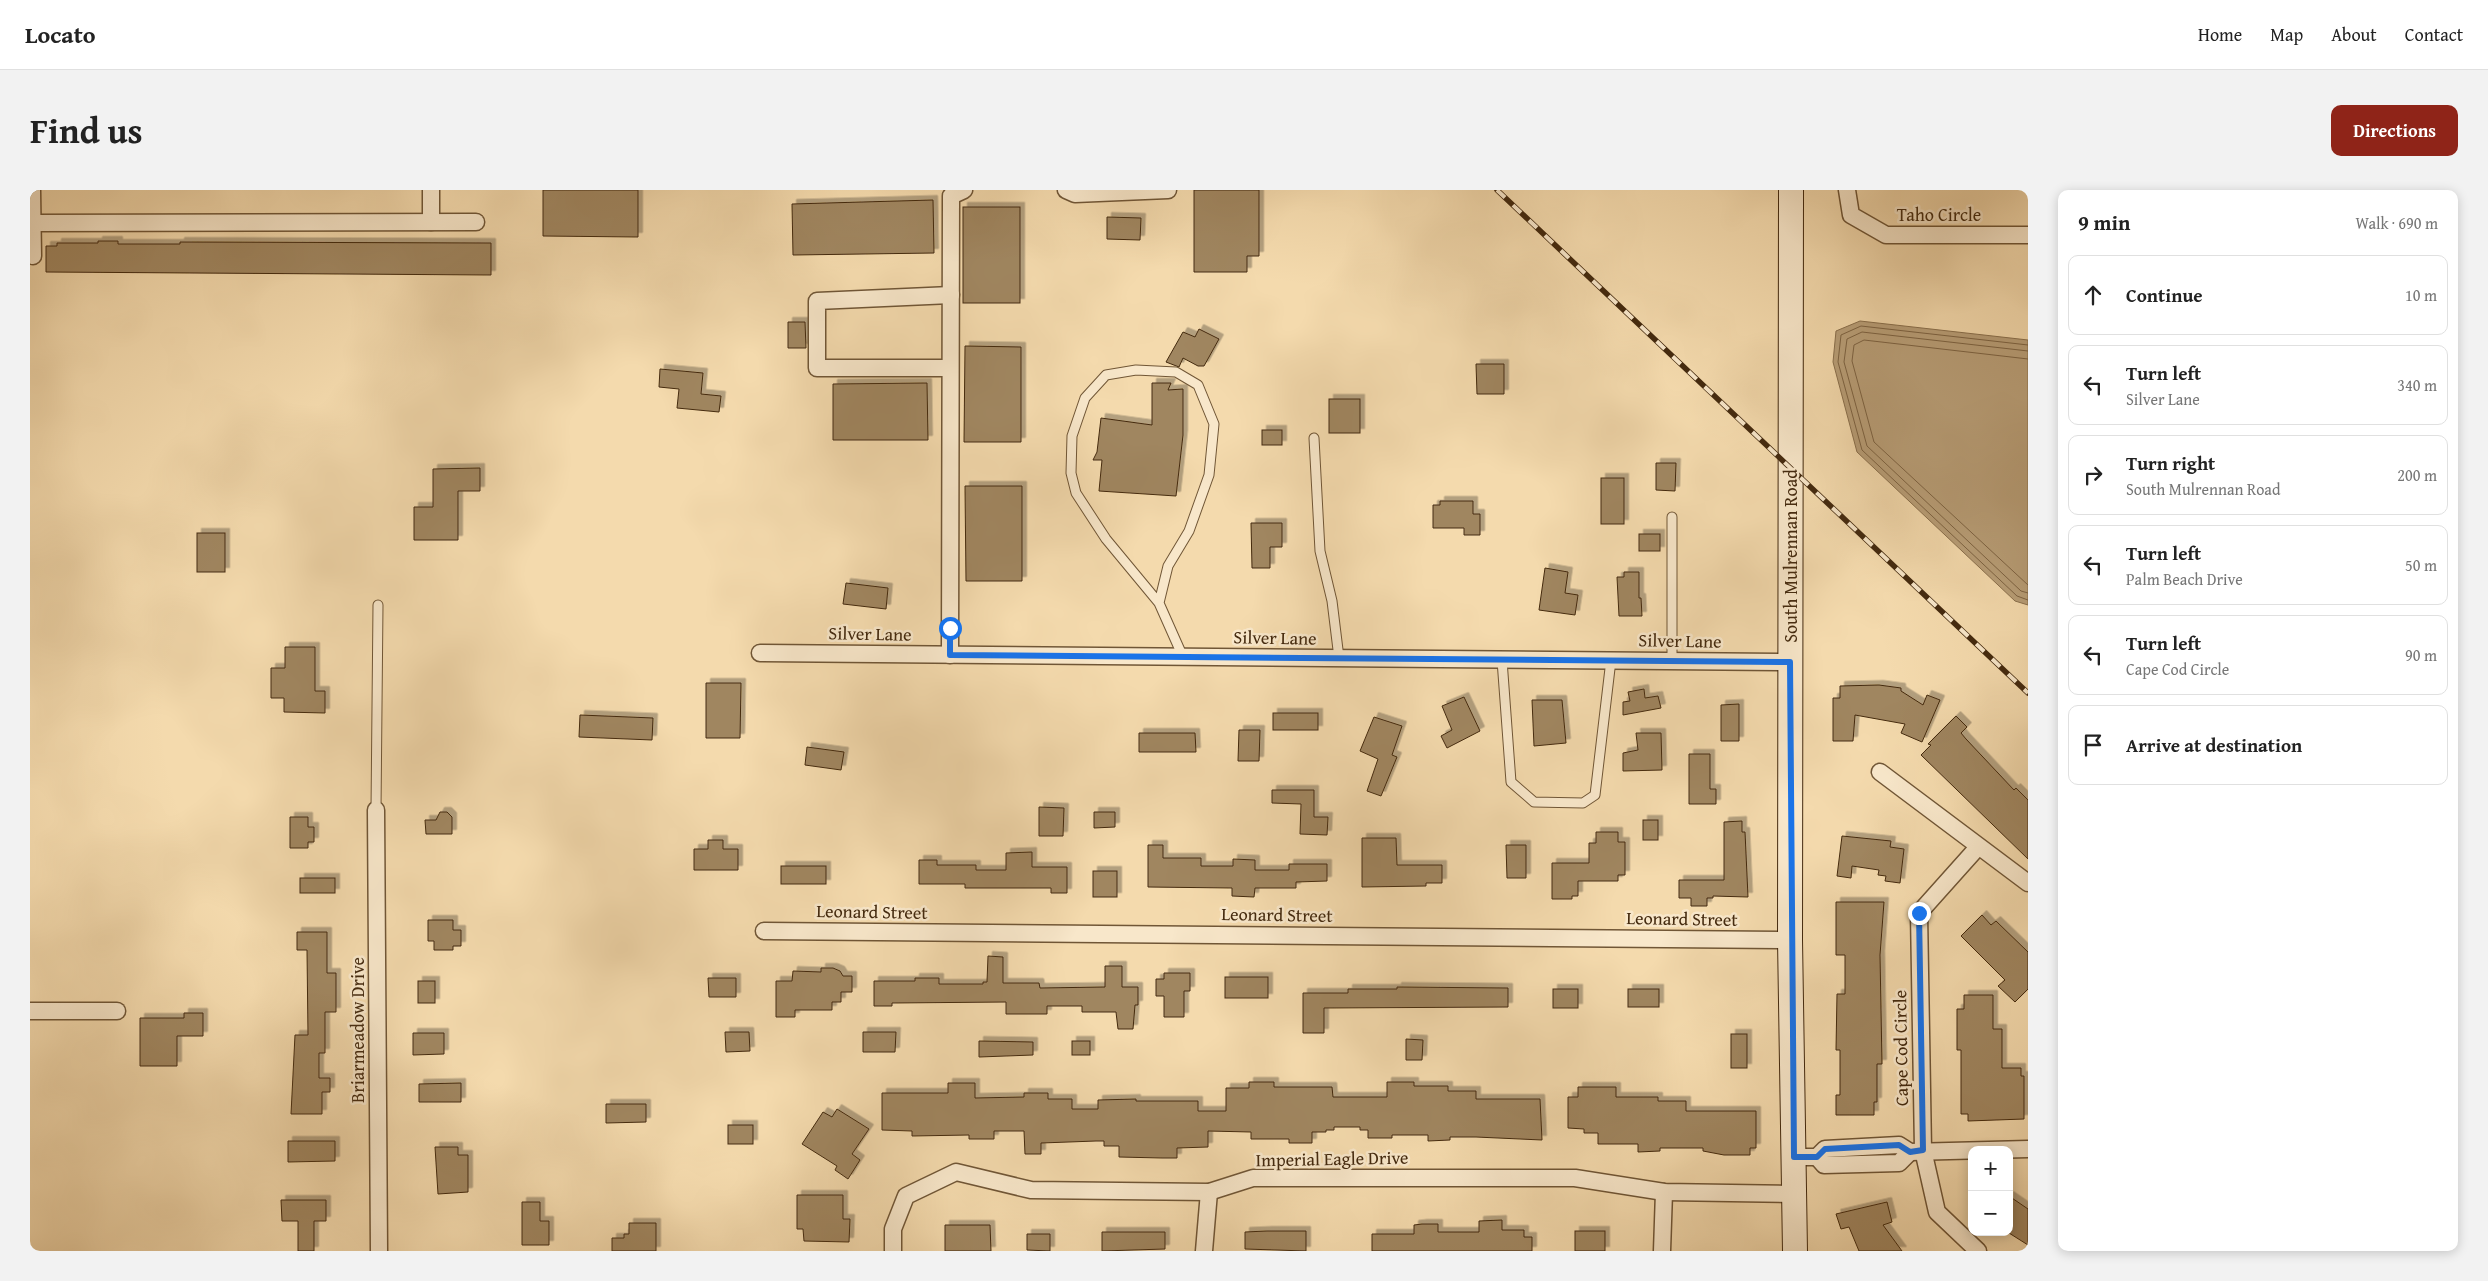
<!DOCTYPE html>
<meta charset="utf-8">
<style>
:root{--surface:#fff;--page:#f2f2f2;--text:#222;--muted:#767676;--line:#e0e0e0;--accent:#8f2418}
body{margin:0;font-family:"Gentium Book Plus",serif;background:var(--page);color:var(--text)}
.controls{position:absolute;right:15px;bottom:15px;display:grid;overflow:hidden;border-radius:10px;box-shadow:0 2px 12px #0003}
.controls button{width:45px;height:45px;display:grid;place-items:center;padding:0;border:0;border-bottom:1px solid var(--line);background:var(--surface);color:var(--text);font:25px sans-serif}
.stop{position:absolute;width:15px;height:15px;margin:-11px;border:4px solid #1a73e8;border-radius:50%;background:#fff}
.stop.end{background:#1a73e8;border-color:#fff;box-shadow:0 1px 5px #0008}
.list{margin:0;padding:0;list-style:none}
h2{display:flex;justify-content:space-between;align-items:center;height:65px;margin:0;padding:0 20px;font-size:21px}
h2 small{font-size:16px;font-weight:400;color:var(--muted)}
.list li{display:grid;grid-template-columns:32px 1fr auto;gap:15px;align-items:center;box-sizing:border-box;height:80px;margin:0 10px 10px;padding:0 10px;border:1px solid var(--line);border-radius:10px}
.list b{display:block;font-size:19px;white-space:nowrap}
.list p{margin:0;font-size:16px;white-space:nowrap;color:var(--muted)}
.list em{font-size:16px;font-style:normal;color:var(--muted)}
.icon{flex:none;width:28px;height:28px;fill:none;stroke:currentColor;stroke-width:2;stroke-linecap:round;stroke-linejoin:round}
.map{position:relative;flex:none;width:1998px;height:1061px;overflow:hidden;border-radius:10px}
header{display:flex;align-items:center;gap:30px;box-sizing:border-box;height:70px;padding:0 25px;background:var(--surface);border-bottom:1px solid var(--line)}
header strong{font-size:24px}
nav{display:flex;gap:28px;margin-inline-start:auto;font-size:18px}
.intro{display:flex;align-items:center;justify-content:space-between;box-sizing:border-box;height:120px;padding:0 30px}
h1{margin:0;font-size:35px}
.button{padding:12px 22px;border-radius:10px;background:var(--accent);color:#fff;font-size:18px;font-weight:700}
main{display:flex;gap:30px;padding:0 30px}
aside{flex:1;background:var(--surface);border-radius:10px;box-shadow:0 2px 12px #0003}
.map>svg:first-child{display:block}
.water{fill:#b89e77;stroke:#8a704d}
.lines{fill:none;stroke-linecap:round;stroke-linejoin:round}
.shore{stroke:#7e6443;stroke-width:1}
.building{fill:#a08661;stroke:#442a0f;filter:url(#shadow)}
.lane-casing{stroke:#705636;stroke-width:11}
.street-casing{stroke:#705636;stroke-width:19}
.secondary-casing{stroke:#442a0f;stroke-width:26}
.lane{stroke:#f8e7ca;stroke-width:9}
.street{stroke:#f8e7ca;stroke-width:16}
.secondary{stroke:#f8e7ca;stroke-width:24}
.rail-casing{stroke:#442a0f;stroke-width:5.5}
.rail{stroke:#f8e7ca;stroke-width:4;stroke-dasharray:11;stroke-linecap:butt}
.route{stroke:#1a73e8;stroke-width:6}
.labels{text-anchor:middle;stroke-width:5;stroke-linejoin:round;paint-order:stroke}
.street-label{font-size:18px;fill:#442a0f;stroke:#f8e7ca}
</style>
<header>
<strong>Locato</strong>
<nav><a>Home</a><a>Map</a><a>About</a><a>Contact</a></nav>
</header>
<div class="intro"><h1>Find us</h1><a class="button">Directions</a></div>
<main>
<div class="map">
<svg width="1998" height="1061" viewBox="0 0 1998 1061">
<defs>
<filter id="shadow"><feDropShadow dx="4.5" dy="-4.5" stdDeviation="0" flood-color="#0004"/></filter>
</defs>
<rect width="100%" height="100%" fill="#f4daad"/>
<filter id="stains"><feTurbulence type="fractalNoise" baseFrequency=".004" numOctaves="4"/><feColorMatrix values="0 0 0 0 .2 0 0 0 0 .09 0 0 0 0 .02 0 0 0 .5 -.17"/></filter>
<radialGradient id="worn" r=".72"><stop offset=".6" stop-color="#630" stop-opacity="0"/><stop offset="1" stop-color="#630" stop-opacity=".3"/></radialGradient>
<polygon class="water" points="1830,131 1998,150 1998,415 1985,411 1827,262 1803,172 1806,141"/>
<g class="lines">
<g class="shore">
<polyline points="1998,155 1831,136 1811,145 1808,172 1832,260 1987,406 1998,410"/>
<polyline points="1998,161 1832,142 1817,149 1814,172 1837,256 1991,401 1998,403"/>
<polyline points="1998,169 1834,150 1824,155 1822,171 1844,252 1998,395"/>
</g>
</g>
<g class="building">
<polygon points="513,0 608,0 608,47 513,46"/>
<polygon points="1164,0 1229,0 1229,66 1217,66 1217,82 1164,82"/>
<polygon points="903,10 904,63 763,65 762,14"/>
<rect x="933" y="17" width="57" height="96"/>
<polygon points="1077,27 1111,28 1110,50 1077,49"/>
<polygon points="68,51 88,51 88,54 150,54 150,52 461,53 461,85 16,82 16,56 27,56 27,53 68,53"/>
<polygon points="758,132 775,132 776,158 758,158"/>
<polygon points="1169,139 1189,149 1174,176 1168,176 1153,168 1149,177 1136,172 1153,142 1165,147"/>
<polygon points="935,156 991,157 991,252 934,252"/>
<polygon points="1446,174 1474,174 1474,204 1447,204"/>
<polygon points="630,179 673,183 671,204 691,206 689,222 647,218 649,199 629,197"/>
<polygon points="897,193 898,250 803,250 803,194"/>
<polygon points="1122,193 1141,193 1138,200 1153,199 1153,245 1146,306 1069,301 1072,270 1063,270 1067,262 1071,228 1122,235"/>
<rect x="1299" y="209" width="31" height="34"/>
<rect x="1232" y="240" width="20" height="15"/>
<polygon points="1626,273 1646,273 1645,301 1626,300"/>
<polygon points="450,278 450,301 428,301 428,350 384,350 384,317 403,317 403,279"/>
<rect x="1571" y="288" width="23" height="46"/>
<polygon points="935,296 992,296 992,391 936,391"/>
<polygon points="1410,311 1443,311 1443,324 1450,324 1450,345 1434,345 1434,338 1403,338 1403,315 1410,315"/>
<polygon points="1221,333 1252,333 1252,357 1240,357 1240,378 1222,378"/>
<rect x="167" y="343" width="28" height="39"/>
<rect x="1609" y="344" width="21" height="17"/>
<polygon points="1515,378 1538,382 1535,403 1548,405 1545,425 1509,420"/>
<polygon points="1594,382 1609,382 1609,408 1611,408 1612,426 1589,426 1587,387 1594,387"/>
<polygon points="816,393 858,398 856,419 813,414"/>
<polygon points="255,457 285,457 285,501 295,501 295,523 254,522 254,508 241,508 241,478 255,478"/>
<polygon points="676,493 711,493 710,548 676,548"/>
<polygon points="1849,495 1871,498 1871,501 1893,515 1897,505 1910,510 1892,552 1871,543 1875,534 1825,525 1823,551 1803,551 1803,508 1810,508 1810,496"/>
<polygon points="1614,499 1615,508 1628,506 1631,518 1593,525 1593,512 1600,511 1598,502"/>
<polygon points="1434,507 1450,541 1417,558 1411,546 1422,540 1412,516"/>
<polygon points="1502,510 1532,510 1536,553 1504,556"/>
<polygon points="1709,514 1709,551 1691,551 1691,515"/>
<rect x="1243" y="523" width="45" height="17"/>
<polygon points="550,525 623,528 622,550 549,547"/>
<polygon points="1926,526 1937,537 1931,543 1936,549 1984,600 1986,598 1998,610 1998,669 1891,565 1901,555 1898,554"/>
<polygon points="1344,527 1372,536 1362,565 1367,567 1351,606 1337,601 1348,569 1330,561"/>
<polygon points="1209,540 1230,540 1229,571 1208,571"/>
<polygon points="1109,543 1165,543 1166,562 1109,562"/>
<polygon points="1606,543 1631,543 1632,580 1593,581 1593,563 1608,560"/>
<polygon points="777,557 814,562 811,580 775,575"/>
<polygon points="1659,564 1680,564 1680,599 1686,599 1686,614 1659,614"/>
<polygon points="1242,600 1284,600 1284,627 1298,627 1297,645 1270,644 1271,614 1242,613"/>
<polygon points="1009,617 1034,618 1033,646 1009,646"/>
<polygon points="410,622 417,622 422,627 422,644 396,644 395,630 406,630"/>
<polygon points="1064,622 1085,622 1085,637 1064,638"/>
<polygon points="260,627 278,627 278,637 284,637 284,652 278,652 278,658 260,658"/>
<rect x="1613" y="630" width="15" height="20"/>
<polygon points="1712,631 1712,642 1715,642 1718,707 1683,706 1683,708 1677,708 1677,716 1661,716 1661,708 1649,708 1649,690 1694,690 1694,632"/>
<polygon points="1566,642 1588,642 1588,652 1595,652 1595,685 1588,685 1588,691 1548,691 1548,706 1542,706 1542,709 1522,709 1522,673 1559,673 1559,653 1566,653"/>
<polygon points="1812,646 1861,651 1860,657 1874,659 1870,693 1855,691 1856,686 1848,685 1849,680 1822,676 1821,688 1807,686"/>
<polygon points="1332,648 1366,648 1367,675 1412,675 1412,693 1396,693 1396,696 1332,697"/>
<polygon points="678,650 693,650 693,659 708,659 708,680 664,680 664,659 678,659"/>
<polygon points="1118,655 1133,655 1133,668 1171,668 1171,676 1203,676 1203,669 1225,670 1225,680 1259,680 1259,674 1297,674 1297,691 1266,692 1266,698 1225,698 1224,707 1202,706 1202,698 1118,697"/>
<polygon points="1476,655 1496,655 1496,688 1477,688"/>
<polygon points="1002,662 1002,677 1037,677 1037,703 1021,703 1021,698 935,698 935,694 889,694 889,670 907,670 907,675 946,675 946,680 976,680 976,663"/>
<rect x="751" y="676" width="45" height="18"/>
<rect x="1063" y="681" width="24" height="26"/>
<rect x="270" y="688" width="35" height="15"/>
<polygon points="1806,712 1854,712 1850,765 1852,874 1847,874 1847,912 1844,912 1844,925 1806,925 1806,905 1810,905 1810,860 1806,860 1807,804 1815,804 1815,765 1806,765"/>
<polygon points="1952,725 1961,735 1966,731 1998,762 1998,799 1985,812 1968,796 1975,790 1931,746"/>
<polygon points="398,730 423,730 423,740 431,740 431,756 423,756 423,760 404,760 404,751 398,751"/>
<polygon points="267,742 297,742 297,783 306,783 306,822 295,822 295,863 289,863 289,888 300,888 300,902 292,902 292,924 261,924 265,845 278,845 277,760 267,760"/>
<polygon points="958,766 973,767 973,793 1009,793 1010,798 1075,797 1075,776 1092,776 1092,797 1108,797 1108,815 1105,815 1103,839 1088,839 1086,822 1052,822 1052,816 1017,816 1017,824 976,824 976,812 862,813 862,816 844,816 844,791 885,791 885,788 909,788 909,794 953,794 953,792 957,792"/>
<polygon points="791,778 803,778 810,781 813,786 822,786 822,802 811,802 811,812 802,812 802,820 765,820 765,827 746,827 746,791 762,791 763,781 791,782"/>
<polygon points="1134,783 1160,783 1160,801 1154,801 1154,827 1134,827 1134,806 1126,806 1126,789 1134,789"/>
<rect x="1195" y="787" width="43" height="21"/>
<polygon points="678,788 706,788 706,807 679,807"/>
<rect x="388" y="791" width="17" height="22"/>
<polygon points="1367,797 1478,798 1478,817 1294,818 1294,843 1273,843 1273,803 1318,803 1318,799 1367,799"/>
<rect x="1523" y="799" width="25" height="19"/>
<rect x="1598" y="799" width="31" height="18"/>
<polygon points="1934,805 1963,805 1963,839 1972,839 1972,878 1991,878 1991,886 1994,886 1994,929 1938,931 1938,924 1931,924 1931,860 1927,860 1927,819 1934,819"/>
<polygon points="154,823 173,823 173,846 147,846 147,876 110,876 110,828 154,828"/>
<polygon points="695,842 719,842 720,861 696,862"/>
<polygon points="833,842 866,842 865,862 833,862"/>
<polygon points="383,843 414,843 414,864 383,865"/>
<rect x="1701" y="844" width="16" height="34"/>
<polygon points="1376,849 1393,850 1392,870 1376,870"/>
<polygon points="949,851 1003,852 1003,865 949,867"/>
<rect x="1042" y="851" width="18" height="14"/>
<polygon points="1219,892 1244,892 1244,897 1302,897 1303,907 1357,907 1357,892 1384,892 1384,896 1418,896 1418,901 1446,901 1446,909 1510,909 1512,950 1446,947 1420,947 1420,950 1398,951 1398,945 1362,945 1362,948 1338,948 1338,940 1330,940 1330,937 1304,937 1304,940 1296,940 1296,942 1282,942 1282,953 1259,953 1259,949 1221,949 1221,942 1178,941 1178,957 1147,958 1147,968 1132,968 1089,967 1089,956 1074,956 1074,951 1066,951 1011,953 1011,964 995,964 994,941 964,941 964,949 939,949 939,945 882,946 882,941 852,940 852,903 918,903 918,893 945,893 945,908 994,907 994,903 1018,903 1018,909 1042,909 1042,919 1068,919 1068,910 1106,909 1106,911 1168,911 1168,921 1196,921 1196,898 1219,898"/>
<polygon points="431,893 431,912 389,912 389,894"/>
<polygon points="1548,897 1586,897 1586,907 1628,907 1628,911 1656,911 1656,921 1726,921 1726,958 1720,958 1720,965 1694,965 1673,961 1673,958 1630,958 1630,961 1608,962 1608,954 1568,954 1568,943 1554,943 1554,939 1538,938 1538,907 1548,907"/>
<polygon points="576,914 616,914 616,932 576,933"/>
<polygon points="807,919 839,939 822,964 830,970 818,989 805,980 807,976 772,954 793,922 802,927"/>
<rect x="698" y="935" width="25" height="19"/>
<polygon points="258,951 305,951 305,971 258,972"/>
<polygon points="405,957 428,957 428,965 438,965 438,1002 408,1004"/>
<polygon points="767,1005 813,1005 813,1029 820,1029 819,1052 774,1051 773,1039 767,1039"/>
<polygon points="1979,1006 1998,1019 1998,1055 1979,1043"/>
<polygon points="251,1010 296,1010 296,1031 284,1031 284,1061 268,1061 268,1031 252,1031"/>
<polygon points="492,1012 510,1012 510,1031 519,1031 519,1055 492,1055"/>
<polygon points="1857,1012 1862,1032 1853,1035 1872,1061 1829,1061 1819,1037 1811,1039 1806,1024"/>
<polygon points="1472,1030 1472,1040 1494,1040 1494,1047 1502,1047 1502,1061 1342,1061 1342,1044 1384,1044 1384,1035 1392,1034 1408,1034 1408,1042 1449,1042 1449,1031"/>
<polygon points="599,1033 626,1033 626,1061 582,1061 582,1048 594,1048 594,1044 599,1044"/>
<polygon points="915,1035 960,1035 961,1061 915,1061"/>
<polygon points="1237,1041 1276,1041 1276,1061 1215,1059 1215,1042"/>
<rect x="1545" y="1041" width="30" height="20"/>
<polygon points="1072,1042 1135,1042 1135,1059 1072,1061"/>
<polygon points="997,1044 1020,1044 1020,1061 997,1060"/>
</g>
<g class="lines">
<defs>
<g id="lane">
<polyline points="1284,248 1290,361 1302,411 1309,468"/>
<polyline points="1642,327 1642,471"/>
<polyline points="1129,413 1076,349 1046,303 1041,283 1042,246 1055,208 1076,185 1106,180 1146,182 1168,195 1184,234 1179,285 1159,341 1138,376 1129,413 1153,467"/>
<polyline points="1472,470 1481,592 1504,612 1553,613 1565,605 1581,470"/>
<polyline points="346,620 348,415"/>
</g>
<g id="street">
<polyline points="2,0 3,66"/>
<polyline points="1036,0 1045,4 1138,0"/>
<polyline points="1817,0 1821,25 1856,45 1998,45"/>
<polyline points="401,32 401,0"/>
<polyline points="3,33 446,32"/>
<polyline points="920,178 787,178 787,111 921,105"/>
<polyline points="730,463 1760,472"/>
<polyline points="920,465 921,6 934,0"/>
<polyline points="1850,582 1998,693"/>
<polyline points="346,620 349,1061"/>
<polyline points="1948,657 1889,723 1893,960 1907,1022 1948,1061"/>
<polyline points="734,741 1760,750"/>
<polyline points="0,821 87,821"/>
<polyline points="1764,967 1787,967 1795,959 1869,955 1880,962 1998,959"/>
<polyline points="1787,967 1794,975 1869,973 1880,962"/>
<polyline points="863,1061 863,1039 876,1006 926,982 1001,1000 1179,1002 1223,988 1545,988 1634,1002 1764,1004"/>
<polyline points="1174,1061 1179,1002"/>
<polyline points="1632,1061 1634,1002"/>
</g>
<polyline id="secondary" points="1761,0 1760,750 1765,1061"/>
</defs>
<use href="#lane" class="lane-casing"/>
<use href="#street" class="street-casing"/>
<use href="#secondary" class="secondary-casing"/>
<use href="#lane" class="lane"/>
<use href="#street" class="street"/>
<use href="#secondary" class="secondary"/>
<defs>
<polyline id="rail" points="1467,0 1998,503"/>
</defs>
<use href="#rail" class="rail-casing"/>
<use href="#rail" class="rail"/>
</g>
<g class="lines">
<polyline class="route" points="920,438 920,465 1760,472 1764,967 1787,967 1795,959 1869,955 1880,962 1893,960 1889,723"/>
</g>
<g class="labels">
<g class="street-label">
<text x="1909" y="31">Taho Circle</text>
<text transform="translate(1761 366) rotate(-90)" y="6">South Mulrennan Road</text>
<text transform="translate(840 444) rotate(1)" y="6">Silver Lane</text>
<text transform="translate(1245 448) rotate(1)" y="6">Silver Lane</text>
<text transform="translate(1650 451) rotate(1)" y="6">Silver Lane</text>
<text transform="translate(842 722) rotate(1)" y="6">Leonard Street</text>
<text transform="translate(1247 725) rotate(1)" y="6">Leonard Street</text>
<text transform="translate(1652 729) rotate(1)" y="6">Leonard Street</text>
<text transform="translate(328 840) rotate(-90)" y="6">Briarmeadow Drive</text>
<text transform="translate(1871 858) rotate(-91)" y="6">Cape Cod Circle</text>
<text transform="translate(1302 969) rotate(-1)" y="6">Imperial Eagle Drive</text>
</g>
</g>
<rect width="100%" height="100%" filter="url(#stains)"/>
<rect width="100%" height="100%" fill="url(#worn)"/>
</svg>
<div class="controls">
<button>+</button>
<button>−</button>
</div>
<div class="stop" style="left:920px;top:438px"></div>
<div class="stop end" style="left:1889px;top:723px"></div>
</div>
<aside>
<h2>9 min<small>Walk · 690 m</small></h2>
<ul class="list">
<li><svg class="icon" aria-label="ahead" viewBox="0 0 24 24"><path d="M12 20V5M6 11l6-6 6 6"/></svg><div><b>Continue</b></div><em>10 m</em></li>
<li><svg class="icon" aria-label="left" viewBox="0 0 24 24"><path d="M17 20v-9H6M10 6l-5 5 5 5"/></svg><div><b>Turn left</b><p>Silver Lane</p></div><em>340 m</em></li>
<li><svg class="icon" aria-label="right" viewBox="0 0 24 24"><path d="M7 20v-9h11M14 6l5 5-5 5"/></svg><div><b>Turn right</b><p>South Mulrennan Road</p></div><em>200 m</em></li>
<li><svg class="icon" aria-label="left" viewBox="0 0 24 24"><path d="M17 20v-9H6M10 6l-5 5 5 5"/></svg><div><b>Turn left</b><p>Palm Beach Drive</p></div><em>50 m</em></li>
<li><svg class="icon" aria-label="left" viewBox="0 0 24 24"><path d="M17 20v-9H6M10 6l-5 5 5 5"/></svg><div><b>Turn left</b><p>Cape Cod Circle</p></div><em>90 m</em></li>
<li><svg class="icon" aria-label="arrive" viewBox="0 0 24 24"><path d="M6 21V4h12l-3 4 3 4H6"/></svg><div><b>Arrive at destination</b></div></li>
</ul>
</aside>
</main>
